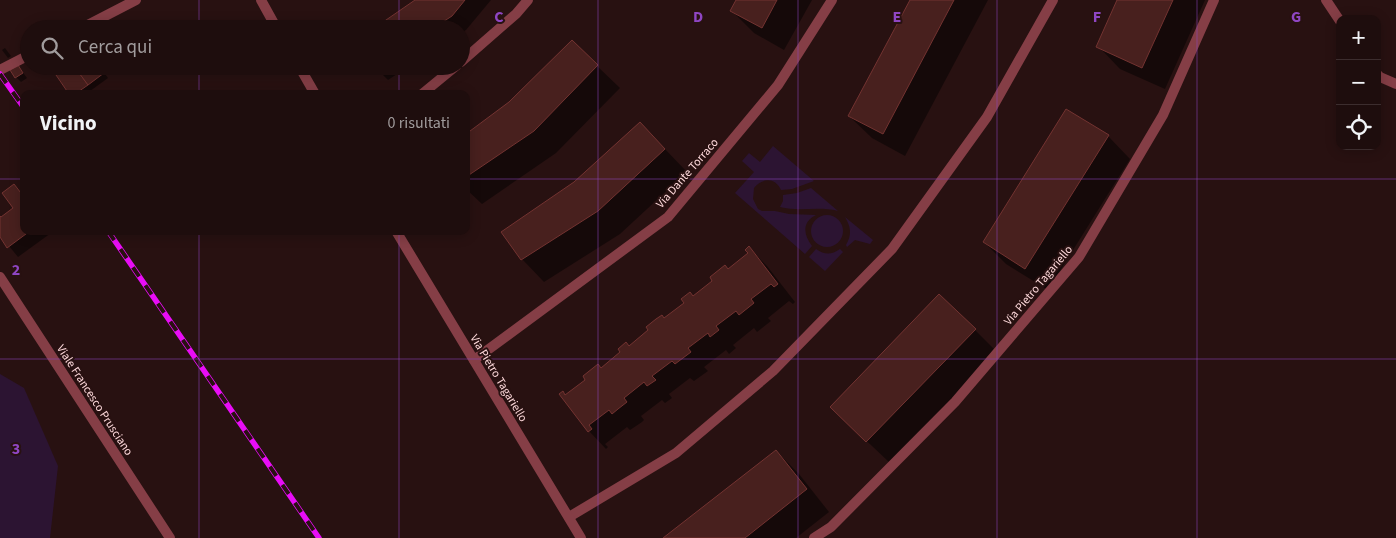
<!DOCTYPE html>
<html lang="it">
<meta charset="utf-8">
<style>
:root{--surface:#1e0d0d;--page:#261616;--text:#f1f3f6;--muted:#a19c9d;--line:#3c2d2e}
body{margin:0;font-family:"Source Sans 3",sans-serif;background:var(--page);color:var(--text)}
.controls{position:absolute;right:15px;top:15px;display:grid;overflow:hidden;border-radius:10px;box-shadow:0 2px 12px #0003}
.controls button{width:45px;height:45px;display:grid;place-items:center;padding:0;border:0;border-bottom:1px solid var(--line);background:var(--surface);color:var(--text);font:25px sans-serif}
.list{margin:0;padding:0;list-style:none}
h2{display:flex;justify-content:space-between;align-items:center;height:65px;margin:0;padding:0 20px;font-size:21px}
h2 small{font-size:16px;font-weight:400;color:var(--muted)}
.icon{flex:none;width:28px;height:28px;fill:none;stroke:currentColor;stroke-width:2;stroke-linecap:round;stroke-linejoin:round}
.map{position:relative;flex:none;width:1396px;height:538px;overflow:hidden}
.search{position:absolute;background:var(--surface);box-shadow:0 2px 12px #0003;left:20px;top:20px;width:450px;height:55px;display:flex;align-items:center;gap:12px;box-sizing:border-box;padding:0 18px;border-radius:28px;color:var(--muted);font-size:19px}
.panel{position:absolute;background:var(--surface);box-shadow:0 2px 12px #0003;left:20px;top:90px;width:450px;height:145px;border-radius:10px}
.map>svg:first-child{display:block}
.green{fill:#2c1432}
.shadow{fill:#0007}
.building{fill:#48201e;stroke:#733331}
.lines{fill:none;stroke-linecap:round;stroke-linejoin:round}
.lane{stroke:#853e46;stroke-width:10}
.street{stroke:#853e46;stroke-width:10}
.rail-casing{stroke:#e80df6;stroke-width:5.5}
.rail{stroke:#281111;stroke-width:4;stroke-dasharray:11;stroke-linecap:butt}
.grid{fill:none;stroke:#8f46c3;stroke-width:1;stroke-opacity:0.55}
.labels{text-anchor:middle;stroke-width:4;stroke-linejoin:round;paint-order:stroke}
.street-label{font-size:12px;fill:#fed9db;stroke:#281111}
.grid-label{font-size:16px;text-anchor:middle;font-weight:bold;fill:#8f46c3;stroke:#281111;stroke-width:4;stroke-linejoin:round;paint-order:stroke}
</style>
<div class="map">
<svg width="1396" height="538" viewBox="0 0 1396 538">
<rect width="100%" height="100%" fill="#281111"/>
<g class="green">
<path d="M773,146L814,181L792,189L781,190C775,177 762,178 754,188L753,199L758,209L762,211H775L789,214L816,215C802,222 803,234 812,246L805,254L735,193L754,172L742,161L749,153L760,162Z"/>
<path d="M811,188L838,211C819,206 799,212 780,207L783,201V195L797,193Z"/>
<circle cx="827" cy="231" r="16"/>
<path d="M845,217L873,240L870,244L855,240L847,247L846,245C852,235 851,227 845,217Z"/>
<path d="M816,249C825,255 831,255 840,249L843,252L825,271L809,257Z"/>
<polygon points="0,374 24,388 58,466 50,538 0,538"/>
</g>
<g class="shadow">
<polygon points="417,0 491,0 466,30 461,33 461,29 375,29"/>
<polygon points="737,0 812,0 784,50 754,33 732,11"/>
<polygon points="911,0 988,0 905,156 872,138 849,116"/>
<polygon points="1119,0 1205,0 1165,89 1120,69 1098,46"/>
<polygon points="572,42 620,88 556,153 482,204 466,189 466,135 510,103"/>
<polygon points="5,48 11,56 8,58 2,50"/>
<polygon points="18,66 27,78 21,82 16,77"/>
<polygon points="99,66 108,78 86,94 71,94"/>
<polygon points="374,66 409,66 388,80"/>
<polygon points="1108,136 1130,159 1048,290 1006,264 984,242"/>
<polygon points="663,147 687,172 620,234 544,282 522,259"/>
<polygon points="14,186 24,195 24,231 49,231 51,233 18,257 0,235 0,216 2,217 15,209"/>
<polygon points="749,248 767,266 795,302 793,304 789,301 768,318 771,321 757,332 754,328 733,345 736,348 729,354 726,350 704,367 708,371 694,381 690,378 669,394 672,398 665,403 662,400 641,416 644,420 642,422 630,430 627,427 605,444 608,447 606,449 589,431 566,396 749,253"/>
<polygon points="975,330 997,352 890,463 854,429"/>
<polygon points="776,451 799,474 829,512 796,538 665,538"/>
</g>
<g class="building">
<polygon points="415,0 465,0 452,16 432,29 373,29"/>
<polygon points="736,0 777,0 762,28 730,11"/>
<polygon points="910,0 954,0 883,134 848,116"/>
<polygon points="1117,0 1173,0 1142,68 1096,47"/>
<polygon points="572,40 598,65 534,131 466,177 466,134 509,102"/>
<polygon points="18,65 23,73 15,78 10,70"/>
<polygon points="68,66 74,66 88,85 75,94 69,94 56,75"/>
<polygon points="74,66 99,66 104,73 88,85"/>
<polygon points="1066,109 1109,135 1025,269 983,242"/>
<polygon points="640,122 665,149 598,211 521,260 501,232 574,182"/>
<polygon points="14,184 24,197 24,231 30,231 7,248 0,237 0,216 1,217 13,208 2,193"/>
<polygon points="749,246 778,284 774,287 771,284 751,299 754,303 739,315 736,311 716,326 719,330 710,337 708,333 688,348 691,352 675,364 672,361 652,376 656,380 647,386 644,382 624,398 627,402 618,409 612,414 609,410 589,425 592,429 588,432 559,394 563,391 565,395 585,380 583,376 598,364 601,368 620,352 618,349 626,342 629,346 648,330 646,327 656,319 662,315 664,318 684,303 681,299 690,292 693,296 712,281 710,277 725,265 728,269 748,253 745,250"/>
<polygon points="939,294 976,329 866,442 830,407"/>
<polygon points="776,450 807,489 745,538 663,538"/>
</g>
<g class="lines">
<g class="lane">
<polyline points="1326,0 1340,21"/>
<polyline points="1377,74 1380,77 1396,84"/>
<polyline points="569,517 676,453 773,371 892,249 987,117 1053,0"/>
</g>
<g class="street">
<polyline points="261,0 277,29"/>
<polyline points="80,29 136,0"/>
<polyline points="461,62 516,14 528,0"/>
<polyline points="299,66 315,94"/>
<polyline points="0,70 29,55"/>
<polyline points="422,94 456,66"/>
<polyline points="396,231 581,538"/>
<polyline points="0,277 170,538"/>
<polyline points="474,360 668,217 778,85 832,0"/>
<polyline points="814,538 831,527 955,402 1079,257 1163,115 1214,0"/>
</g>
<defs>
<g id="rail">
<polyline points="0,74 24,108"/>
<polyline points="108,231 319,538"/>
</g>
</defs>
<use href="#rail" class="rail-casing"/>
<use href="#rail" class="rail"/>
</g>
<path class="grid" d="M199,0V29M399,0V29M598,0V538M798,0V538M997,0V538M1197,0V538M199,66V94M399,66V94M0,179H24M466,179H1396M199,231V538M399,231V538M0,359H1396"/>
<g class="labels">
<g class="street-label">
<text transform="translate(687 173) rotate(-49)" y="4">Via Dante Torraco</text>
<text transform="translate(1038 285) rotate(-50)" y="4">Via Pietro Tagariello</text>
<text transform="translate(499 378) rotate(59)" y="4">Via Pietro Tagariello</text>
<text transform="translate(95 400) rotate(57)" y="4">Viale Francesco Prusciano</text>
</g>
</g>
<g class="grid-label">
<text x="499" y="22">C</text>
<text x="698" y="22">D</text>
<text x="897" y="22">E</text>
<text x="1097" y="22">F</text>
<text x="1296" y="22">G</text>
<text x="16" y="275">2</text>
<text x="16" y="454">3</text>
</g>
</svg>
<div class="controls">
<button>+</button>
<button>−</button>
<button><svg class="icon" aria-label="locate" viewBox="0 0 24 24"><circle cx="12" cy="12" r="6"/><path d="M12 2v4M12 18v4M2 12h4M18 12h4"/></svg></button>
</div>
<div class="search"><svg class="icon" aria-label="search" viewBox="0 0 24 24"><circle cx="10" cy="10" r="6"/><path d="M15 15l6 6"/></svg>Cerca qui</div>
<section class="panel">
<h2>Vicino<small>0 risultati</small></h2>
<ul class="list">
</ul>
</section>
</div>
